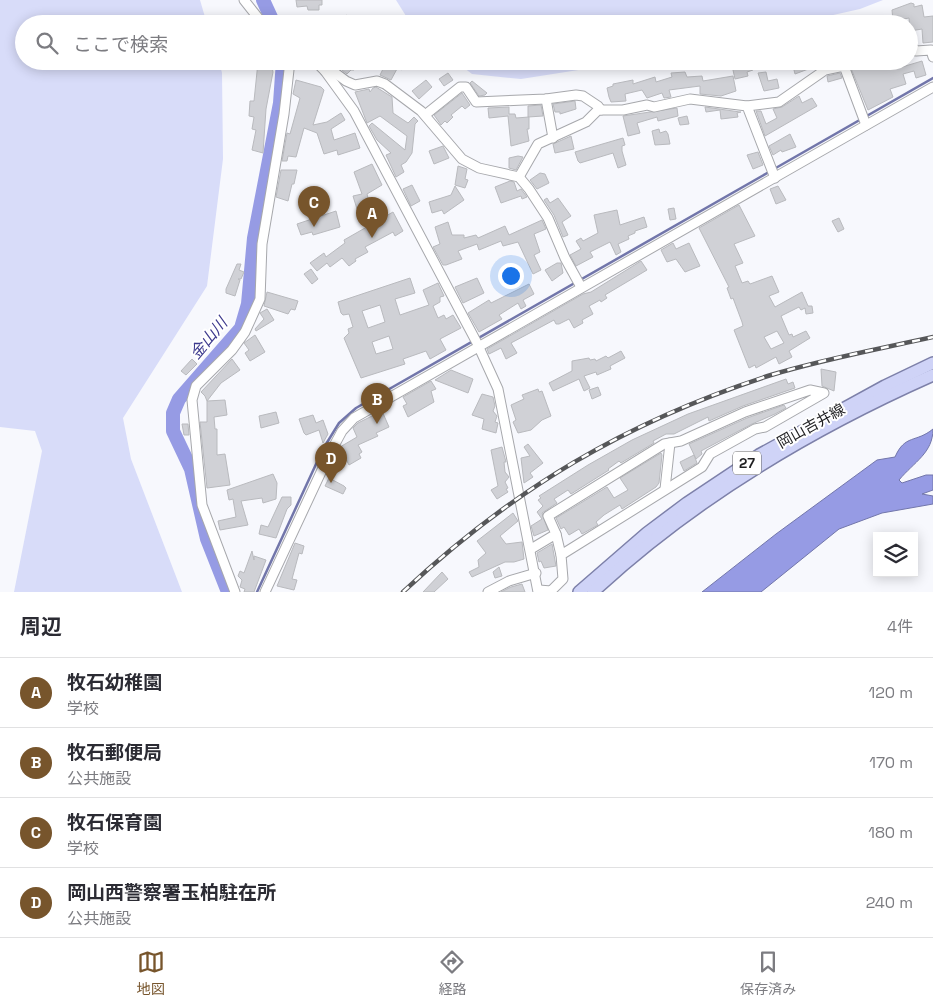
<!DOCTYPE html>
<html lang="ja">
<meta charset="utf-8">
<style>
:root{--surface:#fff;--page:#f7f7f7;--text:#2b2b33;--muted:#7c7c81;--line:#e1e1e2;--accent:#77552c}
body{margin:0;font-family:"Space Grotesk","Noto Sans JP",sans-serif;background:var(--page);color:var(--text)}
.controls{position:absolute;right:15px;bottom:15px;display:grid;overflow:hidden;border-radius:0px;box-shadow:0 2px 12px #0003}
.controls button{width:45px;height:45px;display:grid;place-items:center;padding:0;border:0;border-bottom:1px solid var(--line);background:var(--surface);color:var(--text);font:25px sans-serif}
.you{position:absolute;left:510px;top:275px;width:18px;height:18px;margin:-12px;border:4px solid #fff;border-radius:50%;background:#1a73e8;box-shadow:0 0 0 8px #1a73e833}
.badge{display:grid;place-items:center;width:32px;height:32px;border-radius:50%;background:var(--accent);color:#fff;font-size:16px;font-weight:700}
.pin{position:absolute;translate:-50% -41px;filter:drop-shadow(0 1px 2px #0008)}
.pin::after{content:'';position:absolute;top:26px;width:18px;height:15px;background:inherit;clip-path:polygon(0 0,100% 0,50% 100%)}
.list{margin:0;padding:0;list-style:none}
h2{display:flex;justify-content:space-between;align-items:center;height:65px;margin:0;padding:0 20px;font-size:21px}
h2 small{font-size:16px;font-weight:400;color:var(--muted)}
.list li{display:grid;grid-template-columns:32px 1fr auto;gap:15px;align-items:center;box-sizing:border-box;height:70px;padding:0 20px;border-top:1px solid var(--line)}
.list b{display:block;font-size:19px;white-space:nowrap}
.list p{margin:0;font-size:16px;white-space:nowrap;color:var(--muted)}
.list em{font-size:16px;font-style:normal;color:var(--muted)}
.icon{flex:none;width:28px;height:28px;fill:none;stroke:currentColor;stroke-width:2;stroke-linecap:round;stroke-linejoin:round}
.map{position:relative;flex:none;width:933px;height:592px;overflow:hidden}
.search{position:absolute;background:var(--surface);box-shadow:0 2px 12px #0003;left:15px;right:15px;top:15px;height:55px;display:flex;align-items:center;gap:12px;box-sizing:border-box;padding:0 18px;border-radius:28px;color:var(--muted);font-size:19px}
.sheet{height:345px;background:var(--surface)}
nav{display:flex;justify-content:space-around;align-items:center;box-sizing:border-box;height:70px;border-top:1px solid var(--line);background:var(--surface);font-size:14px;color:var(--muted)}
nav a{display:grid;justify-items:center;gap:2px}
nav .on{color:var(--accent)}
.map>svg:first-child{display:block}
.green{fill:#d8dcf9}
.water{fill:#969be4;stroke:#7276aa}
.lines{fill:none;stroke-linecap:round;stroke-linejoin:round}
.stream{stroke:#7276aa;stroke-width:2.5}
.river{stroke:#969be4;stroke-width:14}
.building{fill:#d0d1d6;stroke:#b9babe;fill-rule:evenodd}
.minor-casing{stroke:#a7a8ac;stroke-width:11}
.major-casing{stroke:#7d80a9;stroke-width:14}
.minor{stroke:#fff;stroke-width:9}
.major{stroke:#cfd3f7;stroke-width:11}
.rail-casing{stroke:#565759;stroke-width:4.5}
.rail{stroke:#fff;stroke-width:2.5;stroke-dasharray:8;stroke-linecap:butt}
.labels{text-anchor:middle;stroke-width:4;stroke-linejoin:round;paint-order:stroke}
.shield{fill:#fff;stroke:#626264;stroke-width:1}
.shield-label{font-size:14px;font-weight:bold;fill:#1f1f21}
.street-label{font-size:15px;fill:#1f1f21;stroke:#fff}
.water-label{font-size:16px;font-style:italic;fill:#3d3a8e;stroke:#fff}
</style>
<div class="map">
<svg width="933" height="592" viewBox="0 0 933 592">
<rect width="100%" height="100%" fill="#f7f8fd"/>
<g class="green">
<polygon points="0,0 200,0 207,24 24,24 24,61 219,61 222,73 223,159 207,286 123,418 131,459 182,592 14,592 42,451 35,431 0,427"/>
<polygon points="396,0 883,0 860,9 793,24 411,24"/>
<polygon points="455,61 636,61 521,79 472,74"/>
</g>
<path class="water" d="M933,429C933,453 914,462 899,480L902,483L926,475H933V490L922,494L933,496V504L882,513L839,529L761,592H702L776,534L877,460L895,457C905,434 916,443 933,429Z"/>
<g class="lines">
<g class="stream">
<polyline points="774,169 933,78"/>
<polyline points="257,592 323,449 339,423 356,408 769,172"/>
</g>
<g class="river">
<polyline points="263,0 274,24"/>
<polyline points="228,592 207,539 191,469 173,431 173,413 179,399 241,328 248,304 254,238 280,103 283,61"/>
</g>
</g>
<g class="building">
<polygon points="296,0 322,0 322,5 319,5 319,10 308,10 307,6 297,7"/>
<polygon points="911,3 914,4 914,7 922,5 924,17 933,16 933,42 923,43 922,29 910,31 909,18 893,21 892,10"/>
<polygon points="346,15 359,24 340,24"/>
<polygon points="349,61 359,61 354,70 351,70 347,74 342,70"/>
<polygon points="390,61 410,61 402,70 398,67 391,80 380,75 386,63 390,65 392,63"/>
<polygon points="731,61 752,61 753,70 747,72 748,76 735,79"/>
<polygon points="809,61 811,68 795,74 792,62"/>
<polygon points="848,61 901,61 902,67 922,61 926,75 916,78 914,71 903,74 906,84 890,89 893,97 868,110"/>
<polygon points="258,62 271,63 273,72 266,109 263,153 252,150 256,130 252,129 254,117 249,116 250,101 254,101"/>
<polygon points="685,72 687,77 702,76 703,81 733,76 736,91 721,96 700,94 700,86 669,90 671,97 664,98 662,93 647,98 642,90 625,94 626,101 611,102 609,97 607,88 613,86 613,84 633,80 633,84 655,77 656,82 672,77 671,73"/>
<polygon points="766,72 768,81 777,79 779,88 764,91 758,73"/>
<polygon points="448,73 453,80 444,86 439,79"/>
<polygon points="840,73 842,78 828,82 827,76"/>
<polygon points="296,80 321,87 324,90 313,125 327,122 341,113 345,120 331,129 334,140 355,133 360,148 338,155 337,150 324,154 317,133 304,128 296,157 288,156 287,161 282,161 287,133 290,134 300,98 293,94"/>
<polygon points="426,80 432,87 419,99 412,91"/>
<polygon points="472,81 487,93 485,95 479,96 470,83"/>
<polygon points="376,87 392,97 393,113 408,123 414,117 418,121 415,124 412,153 406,162 401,165 404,172 396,177 386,155 391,153 377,140 369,126 372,123 405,150 407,136 380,116 367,123 355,92 369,89 370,92 373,88"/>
<polygon points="462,93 470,105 465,109 462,106 451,115 453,117 447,123 445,121 441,125 434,115"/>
<polygon points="799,96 802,103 812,98 817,106 765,136 756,111 761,111 766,124 777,118 773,109 782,107"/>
<polygon points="575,101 576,109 560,114 560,112 555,112 553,104"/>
<polygon points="541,105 543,116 528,117 528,106"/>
<polygon points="509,107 509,114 515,114 516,118 529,117 529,129 527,129 529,141 511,146 508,116 489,118 488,108"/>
<polygon points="705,107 740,112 741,112 737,113 738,117 721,119 720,110 706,112"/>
<polygon points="677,108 678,116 658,121 657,117 637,123 640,133 628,136 623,116"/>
<polygon points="687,116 689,124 680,125 678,118"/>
<polygon points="659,129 660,133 666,131 668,134 670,144 655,145 652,131"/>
<polygon points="790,134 796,147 782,152 781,150 773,155 769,146"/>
<polygon points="571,136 574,149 555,153 553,144"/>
<polygon points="623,138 625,145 622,146 622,151 626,165 618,168 613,153 580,163 578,161 575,152"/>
<polygon points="443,146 449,158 434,164 429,151"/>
<polygon points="758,152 763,165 753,169 747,155"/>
<polygon points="518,156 523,157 516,170 509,168 509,158"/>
<polygon points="372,164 382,185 367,194 370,206 357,209 353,196 362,194 354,172"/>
<polygon points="458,166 467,169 465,179 468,180 465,188 455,185"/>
<polygon points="281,170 297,170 294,184 292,184 288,201 276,197"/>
<polygon points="540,173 545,174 549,183 537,189 530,180"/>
<polygon points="510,181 514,182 517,191 521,189 527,197 522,199 521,196 501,203 495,187"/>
<polygon points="412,185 420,201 411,206 403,189"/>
<polygon points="455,186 464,200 444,214 442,210 432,213 429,202 451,195"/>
<polygon points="778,186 786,200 776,204 770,189"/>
<polygon points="547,198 550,203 558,198 571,216 562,222 568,235 563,237 554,215 544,200"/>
<path d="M739,205L755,236L734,244L743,263L735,266L742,283L748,281L750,284L772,276L779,292L769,296L775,307L802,292L808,306H812L813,313L806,314L805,308L801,310L799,307L781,316L789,335L792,334L793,337L806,331L810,338L789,351L792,357L779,364L776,357L756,368L755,365L749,368L734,330L743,326L742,322L733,298L731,299L727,288L729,287L699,228ZM777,331L784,343L771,349L764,337Z"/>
<polygon points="674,208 676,219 670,220 668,209"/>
<polygon points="617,210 620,225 644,217 647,227 635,231 635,233 628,236 629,239 618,244 621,252 616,255 610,242 590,252 593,257 576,266 570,255 581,249 576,241 581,238 583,241 598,233 594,215"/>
<polygon points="336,211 340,227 313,235 312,232 301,235 297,224"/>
<polygon points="393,212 403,231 395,236 393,232 365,247 368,252 355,259 356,261 349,266 342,258 330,267 327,263 317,271 310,263 324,253 326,257 345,243 344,240"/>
<polygon points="839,218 844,229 838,232 832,221"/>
<polygon points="542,220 546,229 534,234 540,252 534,255 541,270 533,274 518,242 503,246 501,241 479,250 477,244 458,251 462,259 446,265 443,265 433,247 440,244 435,227 448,222 452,235 464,235 464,238 476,235 478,238 505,226 509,235"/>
<polygon points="673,243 676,249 689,243 700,266 685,272 676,259 667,262 661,250"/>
<polygon points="641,261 647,270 605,295 607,298 601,302 600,300 589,306 593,314 582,320 583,323 574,328 569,319 559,324 556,324 554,320 511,343 517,353 506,359 501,348 489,354 487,349 583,294 591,292"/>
<polygon points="557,263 561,263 563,273 552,281 545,270"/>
<polygon points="237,264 241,264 239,270 244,272 241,279 238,279 240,280 235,296 226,293 226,289"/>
<polygon points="311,269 318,279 312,284 304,274"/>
<path d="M410,278L415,293L395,299L400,315L429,305L423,290L438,283L444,296L440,297V302L433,306L438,318L444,315L446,319L453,315L461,328L440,339L446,350L430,359L426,351L403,359L405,364L361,378L344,338L349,333L348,329L353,327L349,314L343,315L341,313L338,302ZM380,305L385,322L368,328L362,311ZM389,336L393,349L376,354L372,342Z"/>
<polygon points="477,278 484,293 463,303 455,287"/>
<polygon points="529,284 534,294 523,300 526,306 521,309 518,303 499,315 502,319 479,332 468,313 489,300 491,303"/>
<polygon points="267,292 298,301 295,310 291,309 288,314 264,306"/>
<polygon points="267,309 274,320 256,331 255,329 264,319 260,313"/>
<polygon points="255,335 265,352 250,361 245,353 249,350 244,343"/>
<polygon points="621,351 625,358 610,366 611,369 597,375 596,372 584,376 590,388 584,391 579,379 553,391 549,383 572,371 572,361 589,358 590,360 595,359 596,361 606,356 608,358"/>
<polygon points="192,359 197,364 186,375 181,371"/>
<polygon points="232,359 240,370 221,383 207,401 225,400 227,415 214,417 215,429 217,429 217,455 225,454 230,485 207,488 200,422 207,422 207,401 205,396 201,392"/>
<polygon points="821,369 836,372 834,391 822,386"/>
<polygon points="451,370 473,379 468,393 435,380"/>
<polygon points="786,379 788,384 793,382 795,388 743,406 709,421 708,417 674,434 666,434 653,441 654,443 621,463 619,461 608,469 609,470 571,494 568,490 554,499 557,503 542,513 548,530 534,536 531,526 542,519 537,512 543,506 538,500 541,498 539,496 588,465 632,440 688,414"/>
<polygon points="431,381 436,389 431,391 434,402 408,417 403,406 407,404 403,397"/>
<polygon points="598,387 601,395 592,399 589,390"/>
<polygon points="538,389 539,392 542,391 551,416 542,420 531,430 518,433 513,422 516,420 511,405 524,399 522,395"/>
<polygon points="482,394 493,397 495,406 493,411 497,416 495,422 498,423 496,433 482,429 484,419 472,415"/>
<polygon points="784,405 786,408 775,414 752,424 701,451 702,454 696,459 689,444 747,418"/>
<polygon points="382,411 389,427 376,433 378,436 358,445 362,452 359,454 361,458 349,465 340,447 357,437 353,428 358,423"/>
<polygon points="276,412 279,423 261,428 259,416"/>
<polygon points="313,415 316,423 323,420 328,434 323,443 319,430 306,435 304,433 299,419"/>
<polygon points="182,424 188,424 189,435 184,435"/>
<polygon points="528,444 543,463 530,473 533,477 524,483 521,458 530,456 524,447"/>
<polygon points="502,447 506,462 504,462 505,472 509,477 505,482 508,488 506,489 508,492 497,499 491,490 498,486 491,450"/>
<polygon points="661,453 662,455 659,483 656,487 622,509 620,505 604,515 596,522 598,525 582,534 579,529 569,535 564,527 561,529 556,518 607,487 614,498 628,490 620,478"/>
<polygon points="694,455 697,463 684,471 680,462"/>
<polygon points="273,474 277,483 276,499 263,503 262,498 241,501 248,525 220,530 218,521 236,517 233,499 229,500 227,490"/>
<polygon points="329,478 344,486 346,488 343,494 325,486"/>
<polygon points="282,497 291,497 291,505 287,509 276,538 259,534 261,525 268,527"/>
<polygon points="513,513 518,521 500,536 506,544 522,542 524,559 514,562 505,562 472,577 469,572 479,567 478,560 486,553 477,541"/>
<polygon points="295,543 304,546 302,554 299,553 292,579 297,580 294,590 277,586"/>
<polygon points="552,544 556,566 544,568 541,561 539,562 537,553"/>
<polygon points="252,551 254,560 254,556 266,560 254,592 244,592 245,589 240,587 242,580 238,576 240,571 244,573"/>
<polygon points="499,567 502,576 495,578 493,572"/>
<polygon points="442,572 448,579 434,592 423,592"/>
<polygon points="522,584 525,592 501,592 511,587"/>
</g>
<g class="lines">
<defs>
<g id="minor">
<polyline points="244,0 263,24"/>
<polyline points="909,44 916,51 931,50 933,57"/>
<polyline points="315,61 325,71 354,111 477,343 498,389 538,592"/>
<polyline points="325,71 334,72 346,81 355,85 377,81 385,84 421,111 462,159 479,168 519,177 529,189 548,218 565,258 581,287"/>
<polyline points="546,99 553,138"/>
<polyline points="747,106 779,102 825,70 844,66 866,125"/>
<polyline points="425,115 460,87 466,87 476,102 546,99 576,95 583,96 598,106 601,110"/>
<polyline points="519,177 538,144 586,122 598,110 623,110 647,105 654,107 690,99 747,106 775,178"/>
<polyline points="665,489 670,443"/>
<polyline points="556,534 561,555"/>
<polyline points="531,549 556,534 548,516 664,444 681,441 745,412 810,390 824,393 765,427 755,429 710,454 702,467 561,555 563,579 551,591 539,590"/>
<polyline points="235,592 202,505 192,400 196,386 232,350 245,332 260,299 262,244 284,114 290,61"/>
<polyline points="265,592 329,455 342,431 354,418 933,87"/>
<polyline points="488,592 509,581 536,573"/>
</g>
<g id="major">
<polyline points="579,592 647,533 687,503 759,455 885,386 933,363"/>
<path d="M593,592C691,501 811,429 933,375"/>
</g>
</defs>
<use href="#minor" class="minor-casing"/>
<use href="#major" class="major-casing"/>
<use href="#minor" class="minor"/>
<use href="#major" class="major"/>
<defs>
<path id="rail" d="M403,592C513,489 627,421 771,375C824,359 879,349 933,337"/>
</defs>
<use href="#rail" class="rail-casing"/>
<use href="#rail" class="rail"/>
</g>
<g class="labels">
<rect class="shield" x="733" y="451.5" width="28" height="23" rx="4"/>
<g class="shield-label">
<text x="747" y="468">27</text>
</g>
<g class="street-label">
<text transform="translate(811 426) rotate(-29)" y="5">岡山吉井線</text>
</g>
<g class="water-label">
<text transform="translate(208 338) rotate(-50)" y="6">金山川</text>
</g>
</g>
</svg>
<div class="controls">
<button><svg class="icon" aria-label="layers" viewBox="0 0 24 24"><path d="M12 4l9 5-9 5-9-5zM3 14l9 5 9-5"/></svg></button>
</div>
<div class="you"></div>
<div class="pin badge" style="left:372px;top:238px">A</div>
<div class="pin badge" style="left:377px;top:424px">B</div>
<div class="pin badge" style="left:314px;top:227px">C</div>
<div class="pin badge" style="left:331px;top:483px">D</div>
<div class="search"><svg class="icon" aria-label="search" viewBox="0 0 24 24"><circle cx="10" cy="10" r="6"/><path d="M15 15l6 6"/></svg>ここで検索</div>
</div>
<section class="sheet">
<h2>周辺<small>4件</small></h2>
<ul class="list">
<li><span class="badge">A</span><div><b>牧石幼稚園</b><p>学校</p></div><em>120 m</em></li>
<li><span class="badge">B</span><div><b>牧石郵便局</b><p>公共施設</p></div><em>170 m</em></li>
<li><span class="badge">C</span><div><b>牧石保育園</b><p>学校</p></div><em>180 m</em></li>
<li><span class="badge">D</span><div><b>岡山西警察署玉柏駐在所</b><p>公共施設</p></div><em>240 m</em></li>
</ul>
</section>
<nav>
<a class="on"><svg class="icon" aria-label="map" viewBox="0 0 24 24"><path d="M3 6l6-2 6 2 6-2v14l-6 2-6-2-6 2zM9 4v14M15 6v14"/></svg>地図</a>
<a><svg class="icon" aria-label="directions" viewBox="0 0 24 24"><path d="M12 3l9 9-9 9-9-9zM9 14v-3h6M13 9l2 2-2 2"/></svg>経路</a>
<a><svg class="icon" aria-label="saved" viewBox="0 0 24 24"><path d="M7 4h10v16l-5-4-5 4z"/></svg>保存済み</a>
</nav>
